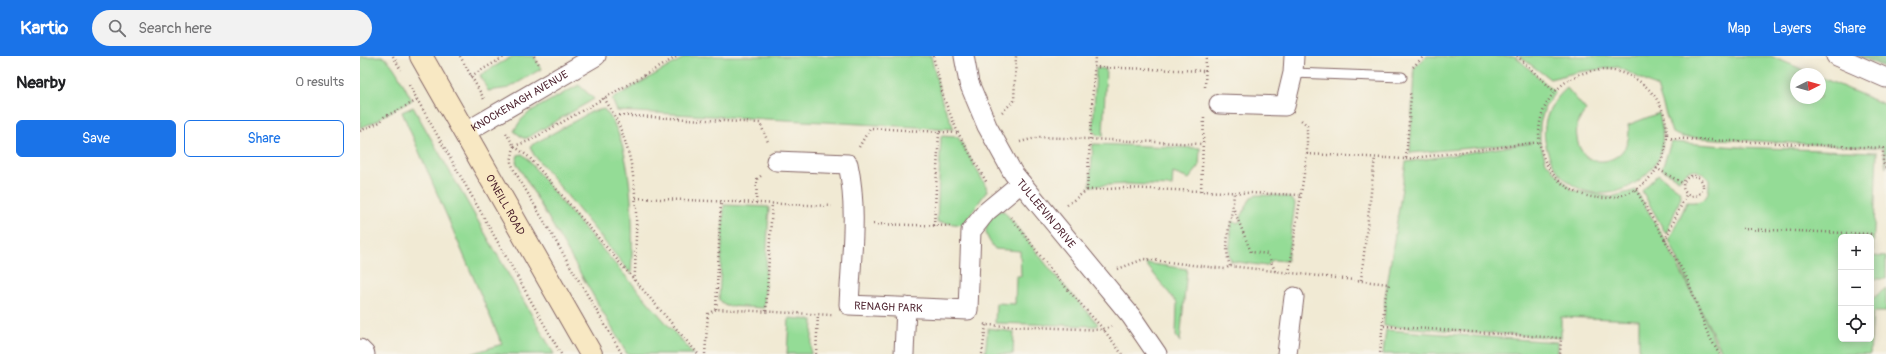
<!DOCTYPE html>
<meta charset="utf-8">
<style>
:root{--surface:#fff;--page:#f2f2f2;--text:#202124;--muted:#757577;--line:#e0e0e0;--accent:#1a73e8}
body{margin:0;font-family:Pangolin,sans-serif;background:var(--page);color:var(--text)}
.controls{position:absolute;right:12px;bottom:12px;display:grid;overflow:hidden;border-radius:6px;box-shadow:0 2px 10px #0003}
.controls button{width:36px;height:36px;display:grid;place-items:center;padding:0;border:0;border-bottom:1px solid var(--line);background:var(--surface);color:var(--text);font:20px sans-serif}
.compass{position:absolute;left:1430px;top:12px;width:36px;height:36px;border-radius:50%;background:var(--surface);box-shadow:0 2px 10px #0003;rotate:84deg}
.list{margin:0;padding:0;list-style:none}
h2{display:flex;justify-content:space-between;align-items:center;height:52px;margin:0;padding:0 16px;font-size:17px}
h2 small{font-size:13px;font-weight:400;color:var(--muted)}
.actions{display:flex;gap:8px;padding:12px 16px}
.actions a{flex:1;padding:9px 0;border:1px solid var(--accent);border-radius:6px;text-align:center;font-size:14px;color:var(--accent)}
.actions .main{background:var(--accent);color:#fff}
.icon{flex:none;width:22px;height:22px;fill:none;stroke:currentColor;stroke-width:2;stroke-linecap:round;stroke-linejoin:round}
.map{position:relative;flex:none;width:1526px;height:298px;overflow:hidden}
header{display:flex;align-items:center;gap:24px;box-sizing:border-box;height:56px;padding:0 20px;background:var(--accent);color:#fff}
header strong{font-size:19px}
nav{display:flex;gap:22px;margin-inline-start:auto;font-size:14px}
.search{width:280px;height:36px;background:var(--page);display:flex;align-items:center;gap:10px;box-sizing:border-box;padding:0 14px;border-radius:22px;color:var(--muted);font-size:15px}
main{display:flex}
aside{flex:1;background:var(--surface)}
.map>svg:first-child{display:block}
.green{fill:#94dc96;stroke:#6f7e60;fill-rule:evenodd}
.forest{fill:#77bc7f;stroke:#606e55}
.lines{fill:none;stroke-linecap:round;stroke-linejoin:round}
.lane-casing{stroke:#846666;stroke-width:11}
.street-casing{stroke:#846666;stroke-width:21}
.secondary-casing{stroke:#846666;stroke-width:24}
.path{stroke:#846666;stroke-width:2.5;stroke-dasharray:1 3;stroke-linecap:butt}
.lane{stroke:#fff;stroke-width:9}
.street{stroke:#fff;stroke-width:19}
.secondary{stroke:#f8e8c3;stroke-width:22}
.labels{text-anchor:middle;stroke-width:3.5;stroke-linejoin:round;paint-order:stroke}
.street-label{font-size:11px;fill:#4a1f2b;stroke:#f7f3e8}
</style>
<header>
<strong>Kartio</strong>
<div class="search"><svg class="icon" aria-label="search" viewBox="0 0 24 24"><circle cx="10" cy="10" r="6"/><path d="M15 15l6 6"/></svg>Search here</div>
<nav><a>Map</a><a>Layers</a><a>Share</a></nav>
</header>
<main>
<aside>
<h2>Nearby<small>0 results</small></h2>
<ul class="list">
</ul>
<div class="actions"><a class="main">Save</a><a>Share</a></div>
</aside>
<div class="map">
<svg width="1526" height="298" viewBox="0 0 1526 298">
<rect width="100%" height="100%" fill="#f7f3e8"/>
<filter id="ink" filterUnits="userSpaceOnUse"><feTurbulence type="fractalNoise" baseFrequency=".025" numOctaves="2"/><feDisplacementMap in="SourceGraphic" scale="8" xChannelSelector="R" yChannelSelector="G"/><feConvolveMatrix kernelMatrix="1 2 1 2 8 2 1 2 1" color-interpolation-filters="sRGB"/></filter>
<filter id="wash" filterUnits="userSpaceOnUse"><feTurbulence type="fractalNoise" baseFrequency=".012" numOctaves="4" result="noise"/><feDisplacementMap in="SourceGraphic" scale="16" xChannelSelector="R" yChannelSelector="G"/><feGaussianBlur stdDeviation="0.9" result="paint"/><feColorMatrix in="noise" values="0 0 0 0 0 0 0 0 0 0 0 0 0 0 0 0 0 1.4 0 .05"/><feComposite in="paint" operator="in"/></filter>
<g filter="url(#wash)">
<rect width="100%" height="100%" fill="#f1ead4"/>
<g class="green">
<path d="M21,0C33,3 45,33 52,44L21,61L19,64L0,72V1Z"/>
<polygon points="153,0 174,0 181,13 149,32 128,35 120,19"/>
<polygon points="327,0 571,0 582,45 594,73 257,55 252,43"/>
<path d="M1067,0H1155L1195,36L1185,51L1180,68V86L1186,106L1212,134L1251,141L1276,134L1305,184L1337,247L1309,184L1327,146C1347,147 1349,141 1349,123C1337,112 1329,110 1319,124L1302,113L1311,86L1377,91L1517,96L1513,200L1526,201V223H1513L1512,243L1526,232V256H1513L1510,298H1363L1339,250L1360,298H1279V264L1201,261V282L1024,270L1025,243L1046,106L1171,87L1050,97L1054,12ZM1481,181H1511V283H1481Z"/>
<polygon points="1159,0 1411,0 1453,18 1436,18 1436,42 1460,42 1460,21 1526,49 1526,112 1523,92 1322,81 1312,77 1297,31 1258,11 1218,16 1190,23"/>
<polygon points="736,12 746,13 743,80 737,79 733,75"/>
<polygon points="219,29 234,43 167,82 163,82 154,75 161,64 171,55"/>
<path d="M1207,32L1226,54C1219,63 1215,71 1217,82C1222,120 1276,108 1268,69L1299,57C1302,70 1304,84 1301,97C1298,106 1290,115 1283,121C1245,154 1194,135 1185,85C1182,64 1191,46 1207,32Z"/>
<polygon points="53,51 194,298 111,298 142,288 42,56"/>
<path d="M244,53C274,85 274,175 271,218L174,99L170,90L231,56Z"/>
<polygon points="581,80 598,81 626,130 627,135 603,169 577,166"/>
<polygon points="733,88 840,92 839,111 829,123 813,117 812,130 767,128 730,130"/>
<polygon points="162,98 166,101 199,143 333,298 267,298 156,106 158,99"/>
<polygon points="1298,118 1319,134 1321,141 1306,178 1282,135"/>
<path d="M897,139C909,140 929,137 935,147L927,205L913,204L906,210L871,205L869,199L872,165L876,167L881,165V161L891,141Z"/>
<polygon points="364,149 409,151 404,252 366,250 359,244"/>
<path d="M638,155H644L694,218L738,268L736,270L635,267L636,247L655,248L656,220H661L660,195L635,193C622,176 623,170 638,155Z"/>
<polygon points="785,207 827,213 820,286 816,280 817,247"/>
<polygon points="429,262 453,264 451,298 427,298"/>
<polygon points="628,272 654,276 653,298 625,298"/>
<polygon points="1026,274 1197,286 1197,298 1023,298"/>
</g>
<polygon class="forest" points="1498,0 1526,0 1526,12"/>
</g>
<g filter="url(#ink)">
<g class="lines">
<defs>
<polyline id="lane" points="933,17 1042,21"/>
<g id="street">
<path id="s1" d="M604,0L609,27L627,70L653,117L771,260L797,298"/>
<polyline points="1476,0 1526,22"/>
<polyline points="859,48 925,50 933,17 934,0"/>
<path id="s2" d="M104,77L236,0"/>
<path id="s3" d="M416,105L488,108C498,154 491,202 489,249L608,254L611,175L626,156L661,127"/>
<polyline points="0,293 5,298"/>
<polyline points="544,298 546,251"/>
<polyline points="927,298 934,241"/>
</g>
<g id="secondary">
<path id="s4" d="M61,0L231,298"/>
</g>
</defs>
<use href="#lane" class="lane-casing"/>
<use href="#street" class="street-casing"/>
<use href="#secondary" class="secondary-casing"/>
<g class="path">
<polyline points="33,0 41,14"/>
<polyline points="100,0 124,43"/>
<polyline points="174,0 180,10"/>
<polyline points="573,0 584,43 598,77 627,127"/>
<polyline points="1157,0 1195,36"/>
<polyline points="734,11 845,15"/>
<polyline points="1053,11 1064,0"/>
<circle cx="1243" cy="78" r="64"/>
<polyline points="111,20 146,0"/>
<polyline points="49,29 201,298"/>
<polyline points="845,31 846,0"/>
<path d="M244,42C273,86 277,131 276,182C275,196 276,211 274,225"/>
<polyline points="642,56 654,45 656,0"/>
<polyline points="255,59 400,67 408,86"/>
<polyline points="0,75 20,66 24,61 58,44"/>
<polyline points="146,77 154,90 169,101 338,298"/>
<polyline points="1307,82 1523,92 1523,107 1526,112"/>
<polyline points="660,86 680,81 843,88"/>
<polyline points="154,90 151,106 154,114 262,298"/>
<polyline points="154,90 169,85 318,0"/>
<polyline points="499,91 510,72 598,77"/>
<polyline points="947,98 1046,103 1051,40 1049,35"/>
<polyline points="1046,103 1180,86"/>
<polyline points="1296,112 1324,128"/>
<circle cx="1333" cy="130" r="10"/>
<polyline points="727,134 765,132 940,139"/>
<polyline points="1276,134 1327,222 1347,276 1359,298"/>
<polyline points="841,135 844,62"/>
<polyline points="276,142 472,150"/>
<polyline points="396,147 397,123 402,119"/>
<polyline points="707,149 727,134 735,0"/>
<polyline points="874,154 891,196 908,198 915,215"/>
<polyline points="651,161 694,218 744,274 762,298"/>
<polyline points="513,168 592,170"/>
<polyline points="574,170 579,76"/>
<polyline points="1382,173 1514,178"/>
<polyline points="1305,184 1327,137"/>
<path d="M870,210C862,188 873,160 874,136"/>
<polyline points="758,213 784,203 865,213 870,210 1029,228 1025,243 1020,298"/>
<polyline points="929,217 947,98 947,69 941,64"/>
<polyline points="1001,224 1015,101"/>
<polyline points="356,253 361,145"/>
<polyline points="406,255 412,147"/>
<polyline points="624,268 626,269 744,274 751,270"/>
<polyline points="1024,270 1200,282 1201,282 1200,298"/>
<polyline points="345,298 348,258 356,253 472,259"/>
<polyline points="456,298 458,258"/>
<polyline points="622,298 626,269"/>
</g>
<use href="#lane" class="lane"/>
<use href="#street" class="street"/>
<use href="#secondary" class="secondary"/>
</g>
</g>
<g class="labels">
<g class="street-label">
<text dy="4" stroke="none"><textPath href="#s2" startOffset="64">KNOCKENAGH AVENUE</textPath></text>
<text dy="4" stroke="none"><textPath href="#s4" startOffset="171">O'NEILL ROAD</textPath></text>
<text dy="4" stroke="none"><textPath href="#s1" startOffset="180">TULLEEVIN DRIVE</textPath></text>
<text dy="4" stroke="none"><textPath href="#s3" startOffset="253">RENAGH PARK</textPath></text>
</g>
</g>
</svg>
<div class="controls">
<button>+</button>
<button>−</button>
<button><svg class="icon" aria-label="locate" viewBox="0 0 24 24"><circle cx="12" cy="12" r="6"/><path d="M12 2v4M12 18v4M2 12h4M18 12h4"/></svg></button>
</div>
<svg class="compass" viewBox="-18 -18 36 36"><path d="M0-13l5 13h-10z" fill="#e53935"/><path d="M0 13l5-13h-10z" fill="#757577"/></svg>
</div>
</main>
